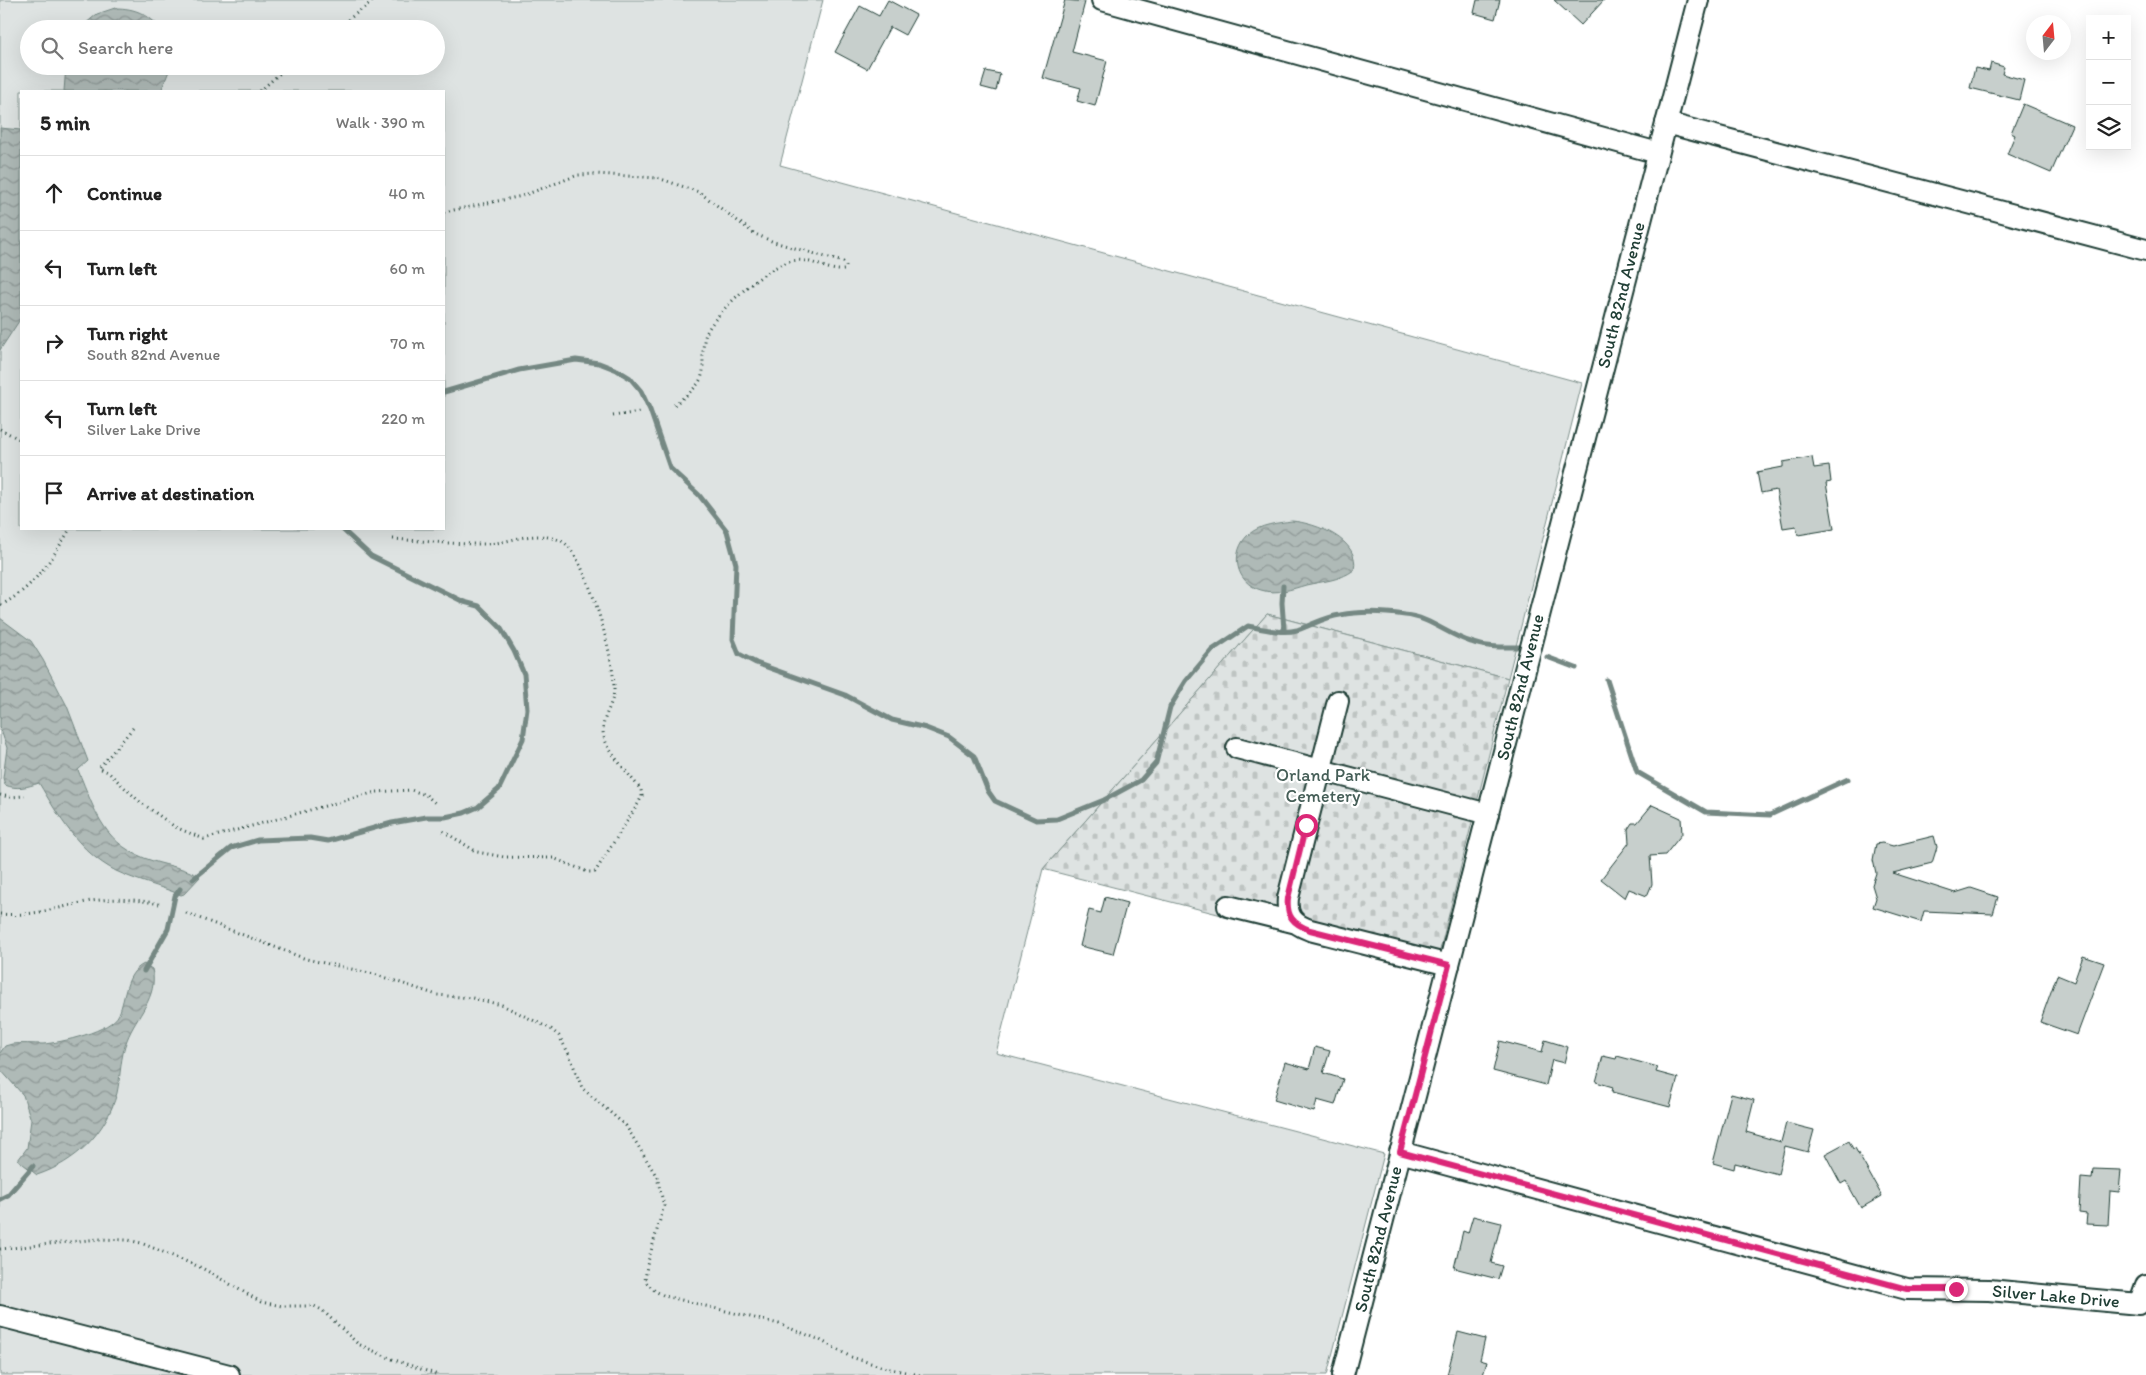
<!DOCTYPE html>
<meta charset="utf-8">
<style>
:root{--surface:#fff;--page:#f6f6f6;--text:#222;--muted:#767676;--line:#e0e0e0}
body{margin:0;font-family:Itim,sans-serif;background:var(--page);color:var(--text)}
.controls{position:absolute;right:15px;top:15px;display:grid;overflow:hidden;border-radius:0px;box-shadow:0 5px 20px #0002}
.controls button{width:45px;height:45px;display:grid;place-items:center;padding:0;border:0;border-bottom:1px solid var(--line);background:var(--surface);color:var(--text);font:25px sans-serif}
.compass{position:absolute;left:2026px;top:15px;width:45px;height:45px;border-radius:50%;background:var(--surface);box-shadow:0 5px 20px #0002;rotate:16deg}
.stop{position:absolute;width:15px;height:15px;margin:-11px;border:4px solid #db2777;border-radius:50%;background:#fff}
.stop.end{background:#db2777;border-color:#fff;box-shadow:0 1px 5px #0008}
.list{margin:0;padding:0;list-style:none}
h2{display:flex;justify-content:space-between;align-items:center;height:65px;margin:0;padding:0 20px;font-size:21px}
h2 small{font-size:16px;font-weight:400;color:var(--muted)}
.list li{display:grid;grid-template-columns:32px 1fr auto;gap:15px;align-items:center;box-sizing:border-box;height:75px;padding:0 20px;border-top:1px solid var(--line)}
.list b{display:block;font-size:19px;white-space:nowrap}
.list p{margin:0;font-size:16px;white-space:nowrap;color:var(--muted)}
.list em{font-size:16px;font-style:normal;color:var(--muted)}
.icon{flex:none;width:28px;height:28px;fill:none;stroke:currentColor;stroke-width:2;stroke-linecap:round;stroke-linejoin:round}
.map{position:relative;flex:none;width:2146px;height:1375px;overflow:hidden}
.search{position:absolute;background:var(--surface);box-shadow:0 5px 20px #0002;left:20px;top:20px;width:425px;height:55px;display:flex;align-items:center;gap:12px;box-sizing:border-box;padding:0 18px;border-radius:28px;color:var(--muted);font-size:19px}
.panel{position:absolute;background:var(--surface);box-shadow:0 5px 20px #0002;left:20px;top:90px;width:425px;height:440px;border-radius:0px}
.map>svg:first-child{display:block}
.green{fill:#dee3e2;stroke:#7e908b;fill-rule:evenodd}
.cemetery{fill:url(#cemetery-stones);stroke:#7e908b}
.water{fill:url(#water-waves);stroke:#758883}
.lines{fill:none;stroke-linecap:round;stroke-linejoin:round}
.stream{stroke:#758883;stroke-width:5}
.building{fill:#c7cfcc;stroke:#1f3d34}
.minor-casing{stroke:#1f3d34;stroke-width:24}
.path{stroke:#1f3d34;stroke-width:3;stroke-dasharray:1 4;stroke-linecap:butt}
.minor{stroke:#fff;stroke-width:20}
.route{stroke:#db2777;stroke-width:6}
.labels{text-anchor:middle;stroke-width:4.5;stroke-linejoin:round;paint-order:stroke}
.street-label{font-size:18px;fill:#1f3d34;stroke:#fff}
.park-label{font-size:18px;fill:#455e57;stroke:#fff}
</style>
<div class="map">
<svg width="2146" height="1375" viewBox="0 0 2146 1375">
<defs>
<pattern id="cemetery-stones" width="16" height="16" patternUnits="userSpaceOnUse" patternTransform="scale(1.25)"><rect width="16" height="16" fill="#dee3e2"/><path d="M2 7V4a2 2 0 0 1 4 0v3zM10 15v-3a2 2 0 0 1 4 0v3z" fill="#bec4c2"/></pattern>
<pattern id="water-waves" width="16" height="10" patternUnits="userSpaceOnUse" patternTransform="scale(1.25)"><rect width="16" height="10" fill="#afbab7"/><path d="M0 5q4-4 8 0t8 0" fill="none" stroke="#8e9896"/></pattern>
</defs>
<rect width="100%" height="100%" fill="#fff"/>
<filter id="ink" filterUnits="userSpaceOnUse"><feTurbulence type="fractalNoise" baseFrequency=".02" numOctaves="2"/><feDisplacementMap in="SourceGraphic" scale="10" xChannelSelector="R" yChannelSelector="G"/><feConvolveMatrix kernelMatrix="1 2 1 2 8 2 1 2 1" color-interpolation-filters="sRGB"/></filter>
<g filter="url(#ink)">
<path class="green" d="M0,0H823L780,165L1582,383L1508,678L1267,614L1043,869L996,1053L1384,1154L1327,1375H0ZM29,29H436V66H29ZM21,91H444V529H21Z"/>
<polygon class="cemetery" points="1267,614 1508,678 1435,970 1043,869"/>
<g class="water">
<path d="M115,8C136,8 147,14 162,29H79L97,14Z"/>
<polygon points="66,66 171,66 161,91 64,91"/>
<polygon points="0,128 21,130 21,318 0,350"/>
<path d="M1292,521C1316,523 1361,540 1354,570C1339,581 1323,581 1306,585C1292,589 1276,595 1261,590C1235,583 1230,552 1248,535C1260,524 1278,523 1292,521Z"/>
<path d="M0,618L31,641L43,660L67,706L88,761L78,770C96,813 104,846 153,861C169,866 186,868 200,877L184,894L181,895C160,886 137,881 116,871C79,852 59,817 39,783C27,787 17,790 5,785L3,778L7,748L0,727Z"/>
<path d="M144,964L152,969C159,997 136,1016 127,1040C120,1057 121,1075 117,1093C106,1133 76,1162 37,1175L18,1160L27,1148L31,1120L23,1095L0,1069V1053L5,1046L12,1044C22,1043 33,1044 43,1044C60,1043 112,1031 119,1014C126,997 125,973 144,964Z"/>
</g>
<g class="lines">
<g class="stream">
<path d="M444,392L519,370L576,360L599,363L617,370L630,378L641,391L650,410L670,468L699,495L727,531L736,564L733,639L739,654L756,663L845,695L892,720L926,728L949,737L974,756L988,791L995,801L1036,820L1057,819L1104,800L1141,780L1156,763L1170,707L1186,681L1212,650L1248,626C1263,629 1283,634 1297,630C1312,625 1325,617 1340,615C1361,611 1384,612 1405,615C1429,617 1448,635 1471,642C1487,648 1503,647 1520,647"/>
<polyline points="1283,586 1282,603 1284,630"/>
<polyline points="1547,657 1576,668"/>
<polyline points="1607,680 1637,772 1706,812 1770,815 1848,779"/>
<polyline points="193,879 231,848 258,840 310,838 328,841 392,823 426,817 445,817 464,813 478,807 499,789 523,739 527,709 524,674 514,651 500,627 479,606 464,602 371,556 342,529"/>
<polyline points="144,971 168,929 175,896 180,889"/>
<polyline points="0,1199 8,1195 33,1166"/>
</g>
</g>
<g class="building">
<polygon points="888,0 916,15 905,35 890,27 867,69 835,52 860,6 879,16"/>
<polygon points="1065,0 1085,2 1072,52 1107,61 1095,106 1077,101 1081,88 1043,78"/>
<polygon points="1477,0 1500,0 1495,19 1474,13"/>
<polygon points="1554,0 1604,0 1581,25"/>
<polygon points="1991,63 2004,67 2002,74 2024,80 2019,100 1970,88 1975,68 1989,71"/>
<polygon points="986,71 1000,74 996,91 981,87"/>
<polygon points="2023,104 2072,125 2051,173 2007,154 2015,135 2011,133"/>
<polygon points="1812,457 1814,468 1829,466 1831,482 1826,483 1834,529 1798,535 1796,526 1783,528 1776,490 1761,493 1757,472 1783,467 1783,462"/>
<polygon points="1652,805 1681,818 1682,834 1665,855 1650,856 1652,884 1647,896 1629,889 1625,898 1601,879 1629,843 1628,829 1632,823 1637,823"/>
<polygon points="1934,836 1937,847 1932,863 1893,873 1955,893 1971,888 1998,897 1993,914 1924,911 1921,922 1873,907 1876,898 1872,885 1876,873 1873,860 1876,844 1882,843 1893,846"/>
<polygon points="1105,897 1127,903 1113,954 1080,946 1089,910 1101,913"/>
<polygon points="2083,956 2104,963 2077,1035 2040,1022 2057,975 2074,982"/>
<polygon points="1545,1040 1568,1047 1564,1063 1552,1060 1546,1085 1493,1071 1500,1041 1542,1052"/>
<polygon points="1315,1047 1330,1051 1323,1073 1343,1079 1335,1105 1317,1100 1314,1112 1274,1100 1285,1062 1309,1069"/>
<polygon points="1603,1056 1616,1059 1617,1056 1658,1067 1656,1072 1678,1078 1670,1107 1612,1092 1613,1087 1596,1082"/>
<polygon points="1731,1094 1754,1100 1746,1132 1781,1142 1786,1123 1814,1130 1808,1152 1785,1146 1778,1174 1735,1163 1734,1169 1713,1163"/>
<polygon points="1849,1141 1853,1149 1855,1148 1882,1196 1861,1208 1846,1181 1841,1184 1825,1154"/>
<polygon points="2093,1169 2121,1170 2119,1192 2110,1191 2108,1225 2086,1224 2087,1214 2079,1213 2081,1178 2092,1179"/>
<polygon points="1473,1216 1501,1223 1491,1263 1502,1266 1498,1279 1454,1268 1463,1231 1468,1233"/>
<polygon points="1458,1332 1485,1339 1480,1360 1487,1362 1483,1375 1447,1375"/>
</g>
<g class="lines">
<defs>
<g id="minor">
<polyline points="1102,0 1658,153"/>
<polyline points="1666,123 2146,250"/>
<path d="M1338,701L1288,898C1286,916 1293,924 1310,930L1449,965"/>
<polyline points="1237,748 1488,814"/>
<polyline points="1228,906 1293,922"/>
<polyline points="1400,1152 1907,1289 1989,1290 2139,1304 2146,1285"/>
<polyline points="0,1316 229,1375"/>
<polyline points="1343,1375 1698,0"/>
</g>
</defs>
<use href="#minor" class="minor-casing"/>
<g class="path">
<polyline points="336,29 374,0"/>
<polyline points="260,91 288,66"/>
<path d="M444,212L522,196L578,175L596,174L658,178L699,192L755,234L774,242L843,262L846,266L844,270C827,272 811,257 792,261C768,265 716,311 706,334C702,345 703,356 703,367C704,385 686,395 674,405"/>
<polyline points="613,416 640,412"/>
<polyline points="0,429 21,440"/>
<path d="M393,539C422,541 452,544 481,544C506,545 526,531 552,538C558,539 563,541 568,546C589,569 615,659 614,690C613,707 599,720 604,737C609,754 631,776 641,790L642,796L638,804L595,872H588L553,858L504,857L477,852L443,831"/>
<path d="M1,605C34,588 51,560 70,529"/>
<polyline points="133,728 99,768 108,772 139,801 175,827 204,839 376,792 411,790 426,795 435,803"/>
<polyline points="0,795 9,797 25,796"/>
<polyline points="186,913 306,959 374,974 437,995 472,998 502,1005 551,1029 559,1036 569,1054 582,1088 626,1126 657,1177 664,1206 647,1265 645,1281 655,1291 665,1296 779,1324 818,1339 851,1357 890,1369 920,1375"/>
<path d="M0,914C32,917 59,907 91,901C114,898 136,899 159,904"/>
<polyline points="0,1249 99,1239 128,1240 141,1243 202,1268 261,1302 282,1306 314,1306 322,1310 358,1344 392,1359 438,1375"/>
</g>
<use href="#minor" class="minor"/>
</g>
</g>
<g class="lines" filter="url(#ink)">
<path class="route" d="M1306,825L1288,898C1286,916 1293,924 1310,930L1449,965L1400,1152L1907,1289H1956"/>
</g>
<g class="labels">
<g class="street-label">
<text transform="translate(1621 295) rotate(-76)" y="6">South 82nd Avenue</text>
<text transform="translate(1520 687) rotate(-76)" y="6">South 82nd Avenue</text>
<text transform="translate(1378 1239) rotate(-76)" y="6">South 82nd Avenue</text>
<text transform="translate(2056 1296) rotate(5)" y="6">Silver Lake Drive</text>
</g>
<g class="park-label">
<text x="1323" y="781">Orland Park<tspan x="1323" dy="21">Cemetery</tspan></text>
</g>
</g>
</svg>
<div class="controls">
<button>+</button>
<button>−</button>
<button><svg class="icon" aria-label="layers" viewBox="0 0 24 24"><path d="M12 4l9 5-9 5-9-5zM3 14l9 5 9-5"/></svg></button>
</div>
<svg class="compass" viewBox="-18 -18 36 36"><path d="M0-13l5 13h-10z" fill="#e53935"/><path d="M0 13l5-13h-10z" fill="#767676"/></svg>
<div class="stop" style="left:1306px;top:825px"></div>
<div class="stop end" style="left:1956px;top:1289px"></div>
<div class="search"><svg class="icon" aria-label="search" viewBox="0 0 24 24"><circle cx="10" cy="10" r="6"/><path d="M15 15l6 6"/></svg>Search here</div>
<section class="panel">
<h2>5 min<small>Walk · 390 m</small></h2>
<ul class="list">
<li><svg class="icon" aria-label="ahead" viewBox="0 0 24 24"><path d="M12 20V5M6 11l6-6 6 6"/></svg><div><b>Continue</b></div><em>40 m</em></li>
<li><svg class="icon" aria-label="left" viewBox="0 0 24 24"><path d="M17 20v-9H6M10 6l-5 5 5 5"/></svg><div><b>Turn left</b></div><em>60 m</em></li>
<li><svg class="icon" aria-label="right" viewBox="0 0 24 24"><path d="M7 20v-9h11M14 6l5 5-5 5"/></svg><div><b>Turn right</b><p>South 82nd Avenue</p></div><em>70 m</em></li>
<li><svg class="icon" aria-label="left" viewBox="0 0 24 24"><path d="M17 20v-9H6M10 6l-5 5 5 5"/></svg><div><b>Turn left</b><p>Silver Lake Drive</p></div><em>220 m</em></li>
<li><svg class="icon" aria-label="arrive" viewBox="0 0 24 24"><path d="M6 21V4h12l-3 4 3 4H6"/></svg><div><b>Arrive at destination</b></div></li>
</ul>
</section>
</div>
